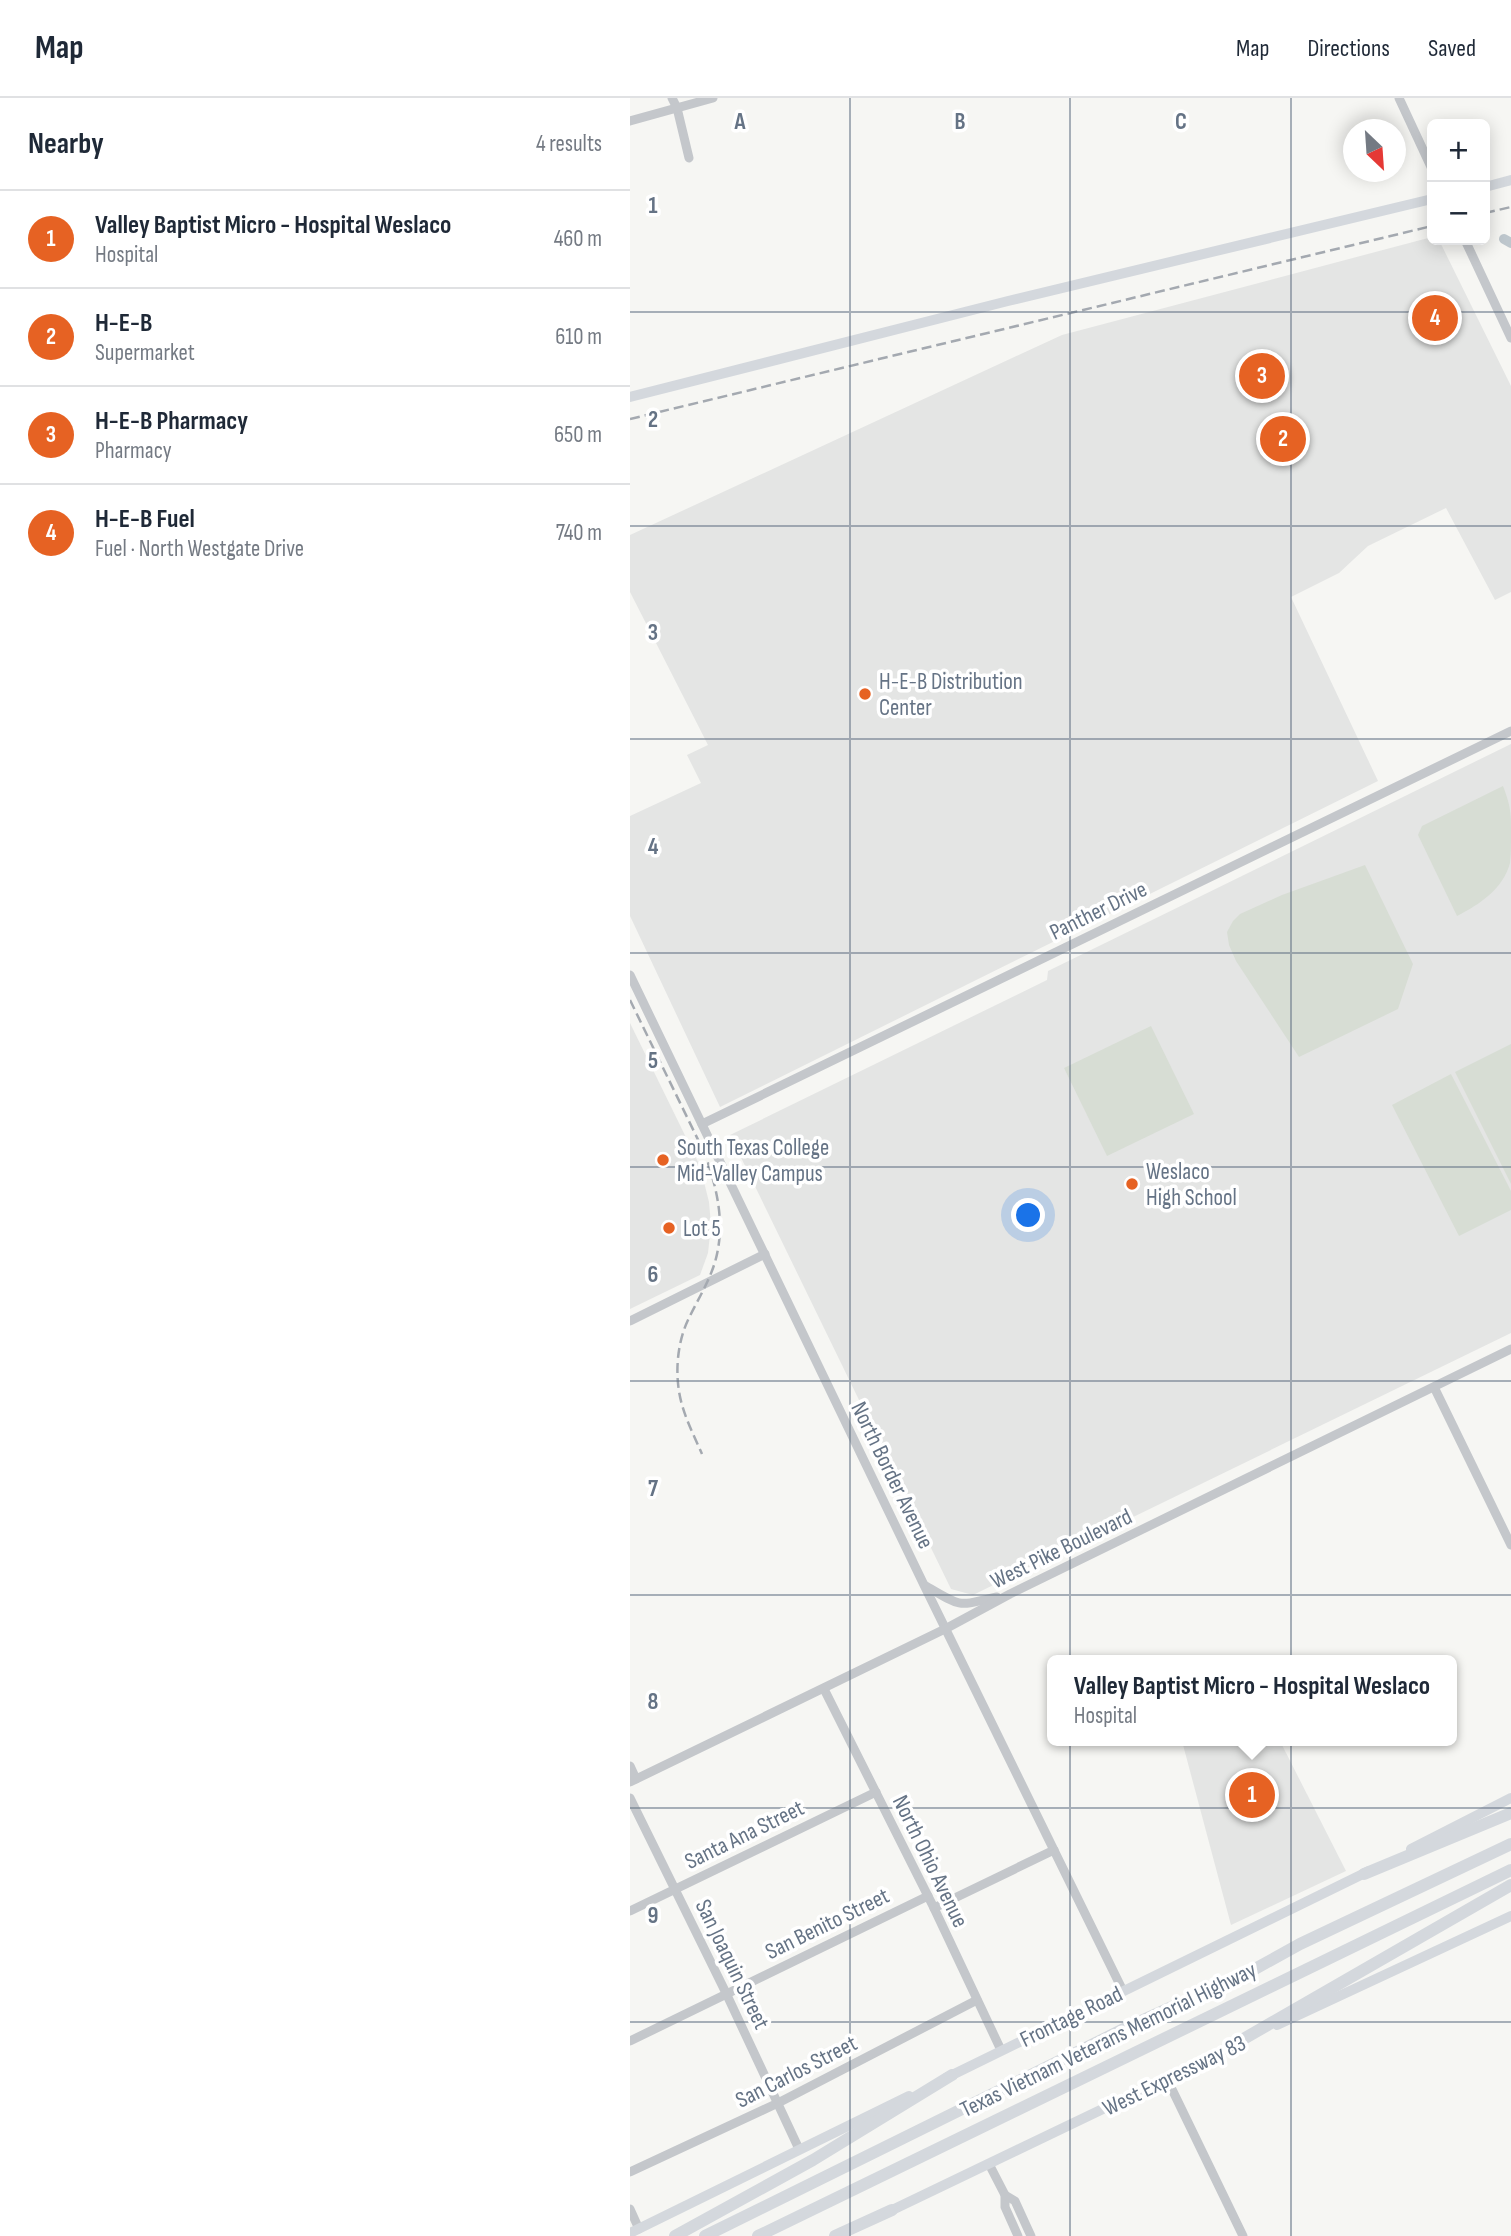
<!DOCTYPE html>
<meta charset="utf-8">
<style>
:root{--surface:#fff;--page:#f2f2f3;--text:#1f2937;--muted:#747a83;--line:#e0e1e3;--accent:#e66223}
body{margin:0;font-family:"Sofia Sans Condensed",sans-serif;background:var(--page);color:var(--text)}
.controls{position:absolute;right:21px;top:21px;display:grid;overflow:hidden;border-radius:10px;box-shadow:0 4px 18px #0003}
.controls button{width:63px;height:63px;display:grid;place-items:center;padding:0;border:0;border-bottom:2px solid var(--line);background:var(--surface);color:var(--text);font:35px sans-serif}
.compass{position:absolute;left:713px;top:21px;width:63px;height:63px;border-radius:50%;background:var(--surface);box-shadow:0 4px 18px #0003;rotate:155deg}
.you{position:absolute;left:399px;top:1118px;width:24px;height:24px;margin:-18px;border:5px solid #fff;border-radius:50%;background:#1a73e8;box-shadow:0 0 0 10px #1a73e833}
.badge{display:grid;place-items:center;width:46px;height:46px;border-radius:50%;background:var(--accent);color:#fff;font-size:23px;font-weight:700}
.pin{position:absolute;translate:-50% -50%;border:4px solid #fff;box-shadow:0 2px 7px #0006}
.popup{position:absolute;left:417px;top:1557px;width:410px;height:91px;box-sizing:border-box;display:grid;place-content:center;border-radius:10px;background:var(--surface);filter:drop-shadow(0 2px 5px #0005);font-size:23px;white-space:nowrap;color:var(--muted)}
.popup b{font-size:26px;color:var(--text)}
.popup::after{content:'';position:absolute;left:50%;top:100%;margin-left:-14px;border:14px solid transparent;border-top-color:var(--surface)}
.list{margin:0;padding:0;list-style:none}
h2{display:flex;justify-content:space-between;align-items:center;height:91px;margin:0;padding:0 28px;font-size:30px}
h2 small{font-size:23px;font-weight:400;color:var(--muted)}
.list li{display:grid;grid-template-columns:46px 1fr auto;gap:21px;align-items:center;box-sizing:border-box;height:98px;padding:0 28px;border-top:2px solid var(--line)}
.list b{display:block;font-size:26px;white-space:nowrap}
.list p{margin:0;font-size:23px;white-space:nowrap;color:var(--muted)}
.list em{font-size:23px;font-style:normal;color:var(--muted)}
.map{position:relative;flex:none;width:881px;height:2138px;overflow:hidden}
header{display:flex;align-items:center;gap:42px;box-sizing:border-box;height:98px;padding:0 35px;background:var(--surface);border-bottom:2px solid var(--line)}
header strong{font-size:33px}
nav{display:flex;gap:38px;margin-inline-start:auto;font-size:24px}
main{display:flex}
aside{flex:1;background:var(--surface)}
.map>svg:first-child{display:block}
.built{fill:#e4e5e4}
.green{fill:#d7ddd4}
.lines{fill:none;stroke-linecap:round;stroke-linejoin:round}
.canal{stroke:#bec7cd;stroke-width:10}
.minor{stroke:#c4c7cb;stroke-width:9}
.major{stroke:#d4d8dd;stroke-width:10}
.highway{stroke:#d4d8dd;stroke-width:12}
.rail{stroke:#a4a9b0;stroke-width:2.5;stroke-dasharray:10 5;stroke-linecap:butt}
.grid{fill:none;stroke:#657385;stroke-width:2;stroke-opacity:0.55}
.poi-dot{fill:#e66223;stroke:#fff;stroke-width:2.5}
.labels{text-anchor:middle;stroke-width:7;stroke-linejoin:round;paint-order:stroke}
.poi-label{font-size:23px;fill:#657385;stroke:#fff;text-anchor:start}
.street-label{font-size:23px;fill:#657385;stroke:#fff}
.grid-label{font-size:23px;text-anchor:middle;font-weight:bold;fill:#657385;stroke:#fff;stroke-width:7;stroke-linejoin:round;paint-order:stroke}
</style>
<header>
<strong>Map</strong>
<nav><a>Map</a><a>Directions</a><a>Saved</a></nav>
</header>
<main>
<aside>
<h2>Nearby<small>4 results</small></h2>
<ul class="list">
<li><span class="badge">1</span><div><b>Valley Baptist Micro - Hospital Weslaco</b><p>Hospital</p></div><em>460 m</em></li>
<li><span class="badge">2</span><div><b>H-E-B</b><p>Supermarket</p></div><em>610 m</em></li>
<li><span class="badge">3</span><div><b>H-E-B Pharmacy</b><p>Pharmacy</p></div><em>650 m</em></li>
<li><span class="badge">4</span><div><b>H-E-B Fuel</b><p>Fuel · North Westgate Drive</p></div><em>740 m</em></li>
</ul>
</aside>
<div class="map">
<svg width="881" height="2138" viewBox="0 0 881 2138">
<rect width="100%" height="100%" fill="#f6f6f3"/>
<g class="built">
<polygon points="802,139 802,142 809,142 881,288 881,494 865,502 816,410 738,448 709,475 661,499 748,683 90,1009 0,818 0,718 71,685 57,657 78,647 0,494 0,437 432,237"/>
<polygon points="881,646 881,1235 343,1497 321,1491 100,1037 417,882 418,873"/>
<polygon points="0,925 70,1068 79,1104 81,1127 78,1155 70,1177 0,1211"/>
<polygon points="552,1643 650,1643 716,1773 601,1827"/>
</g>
<g class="green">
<path d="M873,688C881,709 881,715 881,737C881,746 881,756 880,765C873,791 850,806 827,818L788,737L792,728Z"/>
<polygon points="735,767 783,866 768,911 669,959 606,863 599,847 597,834 603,823 610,816 652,797"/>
<polygon points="521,928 564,1016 477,1058 434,970"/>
<polygon points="881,946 881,1086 825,974"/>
<polygon points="821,976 881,1093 881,1112 829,1138 762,1007"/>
</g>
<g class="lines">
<polyline class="canal" points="874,141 881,145"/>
<g class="minor">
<polyline points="42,0 47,10 59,60"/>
<polyline points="769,0 802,71"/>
<polyline points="0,23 83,0"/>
<polyline points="835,142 881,240"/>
<polyline points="0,877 294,1487 493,1893"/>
<polyline points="72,1026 881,633"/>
<polyline points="0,1223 135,1156"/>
<polyline points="804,1289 881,1447"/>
<path d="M296,1488C333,1510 327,1508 367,1499"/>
<polyline points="194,1591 304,1810 371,1952"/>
<polyline points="0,1668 6,1681"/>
<polyline points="0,1684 317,1530 380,1496 881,1251"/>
<polyline points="0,1700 96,1895 169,2051"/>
<polyline points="304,1810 424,1752"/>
<polyline points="0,1813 246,1694"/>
<polyline points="0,1943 298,1798"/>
<polyline points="537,1981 613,2138"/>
<polyline points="359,2066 375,2097 375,2109 388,2138"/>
<polyline points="0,2074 148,2005 347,1902"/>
<polyline points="375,2097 385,2103 401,2138"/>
<polyline points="0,2111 9,2131"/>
</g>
<g class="major">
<polyline points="855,89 881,82"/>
<polyline points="0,299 378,203 802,101"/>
<polyline points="781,1751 881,1700"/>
<polyline points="647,1927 881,1818"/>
<polyline points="316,1980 739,1773"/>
<polyline points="256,2115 604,1948"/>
<polyline points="0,2135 279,1998"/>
</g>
<g class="highway">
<polyline points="734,1776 881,1715"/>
<polyline points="596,1951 881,1787"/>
<polyline points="45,2138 183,2062 322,1977"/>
<polyline points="75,2138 498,1929 623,1872 670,1846 881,1746"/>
<polyline points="128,2138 881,1772"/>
<polyline points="205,2138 262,2112"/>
</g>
<g class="rail">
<polyline points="855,115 881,109"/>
<polyline points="0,321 802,128"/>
<path d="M0,902L74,1054C87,1089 96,1126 85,1164C79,1184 67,1203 58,1222C49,1241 46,1265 48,1285C50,1311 62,1333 72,1356"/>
</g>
</g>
<path class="grid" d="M220,0V2138M440,0V2138M661,0V2138M0,214H881M0,428H881M0,641H881M0,855H881M0,1069H881M0,1283H881M0,1497H881M0,1710H881M0,1924H881"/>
<g class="poi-dot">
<circle cx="235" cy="596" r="7"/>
<circle cx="33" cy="1062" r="7"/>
<circle cx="502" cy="1086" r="7"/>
<circle cx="39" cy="1130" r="7"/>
</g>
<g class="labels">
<g class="poi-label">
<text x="249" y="591">H-E-B Distribution<tspan x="249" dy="26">Center</tspan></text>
<text x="47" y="1057">South Texas College<tspan x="47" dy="26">Mid-Valley Campus</tspan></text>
<text x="516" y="1081">Weslaco<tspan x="516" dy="26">High School</tspan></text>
<text x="53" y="1138">Lot 5</text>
</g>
<g class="street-label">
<text transform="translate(468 812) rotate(-26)" y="8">Panther Drive</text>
<text transform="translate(263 1377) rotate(64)" y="8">North Border Avenue</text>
<text transform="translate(431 1450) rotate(-26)" y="8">West Pike Boulevard</text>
<text transform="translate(114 1736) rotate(-26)" y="8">Santa Ana Street</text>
<text transform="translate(301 1763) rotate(64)" y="8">North Ohio Avenue</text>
<text transform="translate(197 1825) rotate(-26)" y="8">San Benito Street</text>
<text transform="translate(103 1866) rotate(64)" y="8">San Joaquin Street</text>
<text transform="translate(441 1918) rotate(-26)" y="8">Frontage Road</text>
<text transform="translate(478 1941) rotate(-26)" y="8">Texas Vietnam Veterans Memorial Highway</text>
<text transform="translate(166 1973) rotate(-27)" y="8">San Carlos Street</text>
<text transform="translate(544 1977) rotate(-26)" y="8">West Expressway 83</text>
</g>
</g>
<g class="grid-label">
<text x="110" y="31">A</text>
<text x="330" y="31">B</text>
<text x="551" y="31">C</text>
<text x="23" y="115">1</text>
<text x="23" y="329">2</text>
<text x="23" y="542">3</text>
<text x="23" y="756">4</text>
<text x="23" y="970">5</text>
<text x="23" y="1184">6</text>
<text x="23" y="1398">7</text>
<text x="23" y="1611">8</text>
<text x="23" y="1825">9</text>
</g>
</svg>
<div class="controls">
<button>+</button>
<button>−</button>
</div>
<svg class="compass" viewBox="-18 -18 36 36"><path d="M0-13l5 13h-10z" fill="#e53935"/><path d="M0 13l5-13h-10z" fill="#747a83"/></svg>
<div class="you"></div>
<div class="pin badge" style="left:622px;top:1697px">1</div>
<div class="popup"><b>Valley Baptist Micro - Hospital Weslaco</b>Hospital</div>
<div class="pin badge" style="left:653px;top:341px">2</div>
<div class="pin badge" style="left:632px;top:278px">3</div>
<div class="pin badge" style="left:805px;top:220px">4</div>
</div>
</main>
